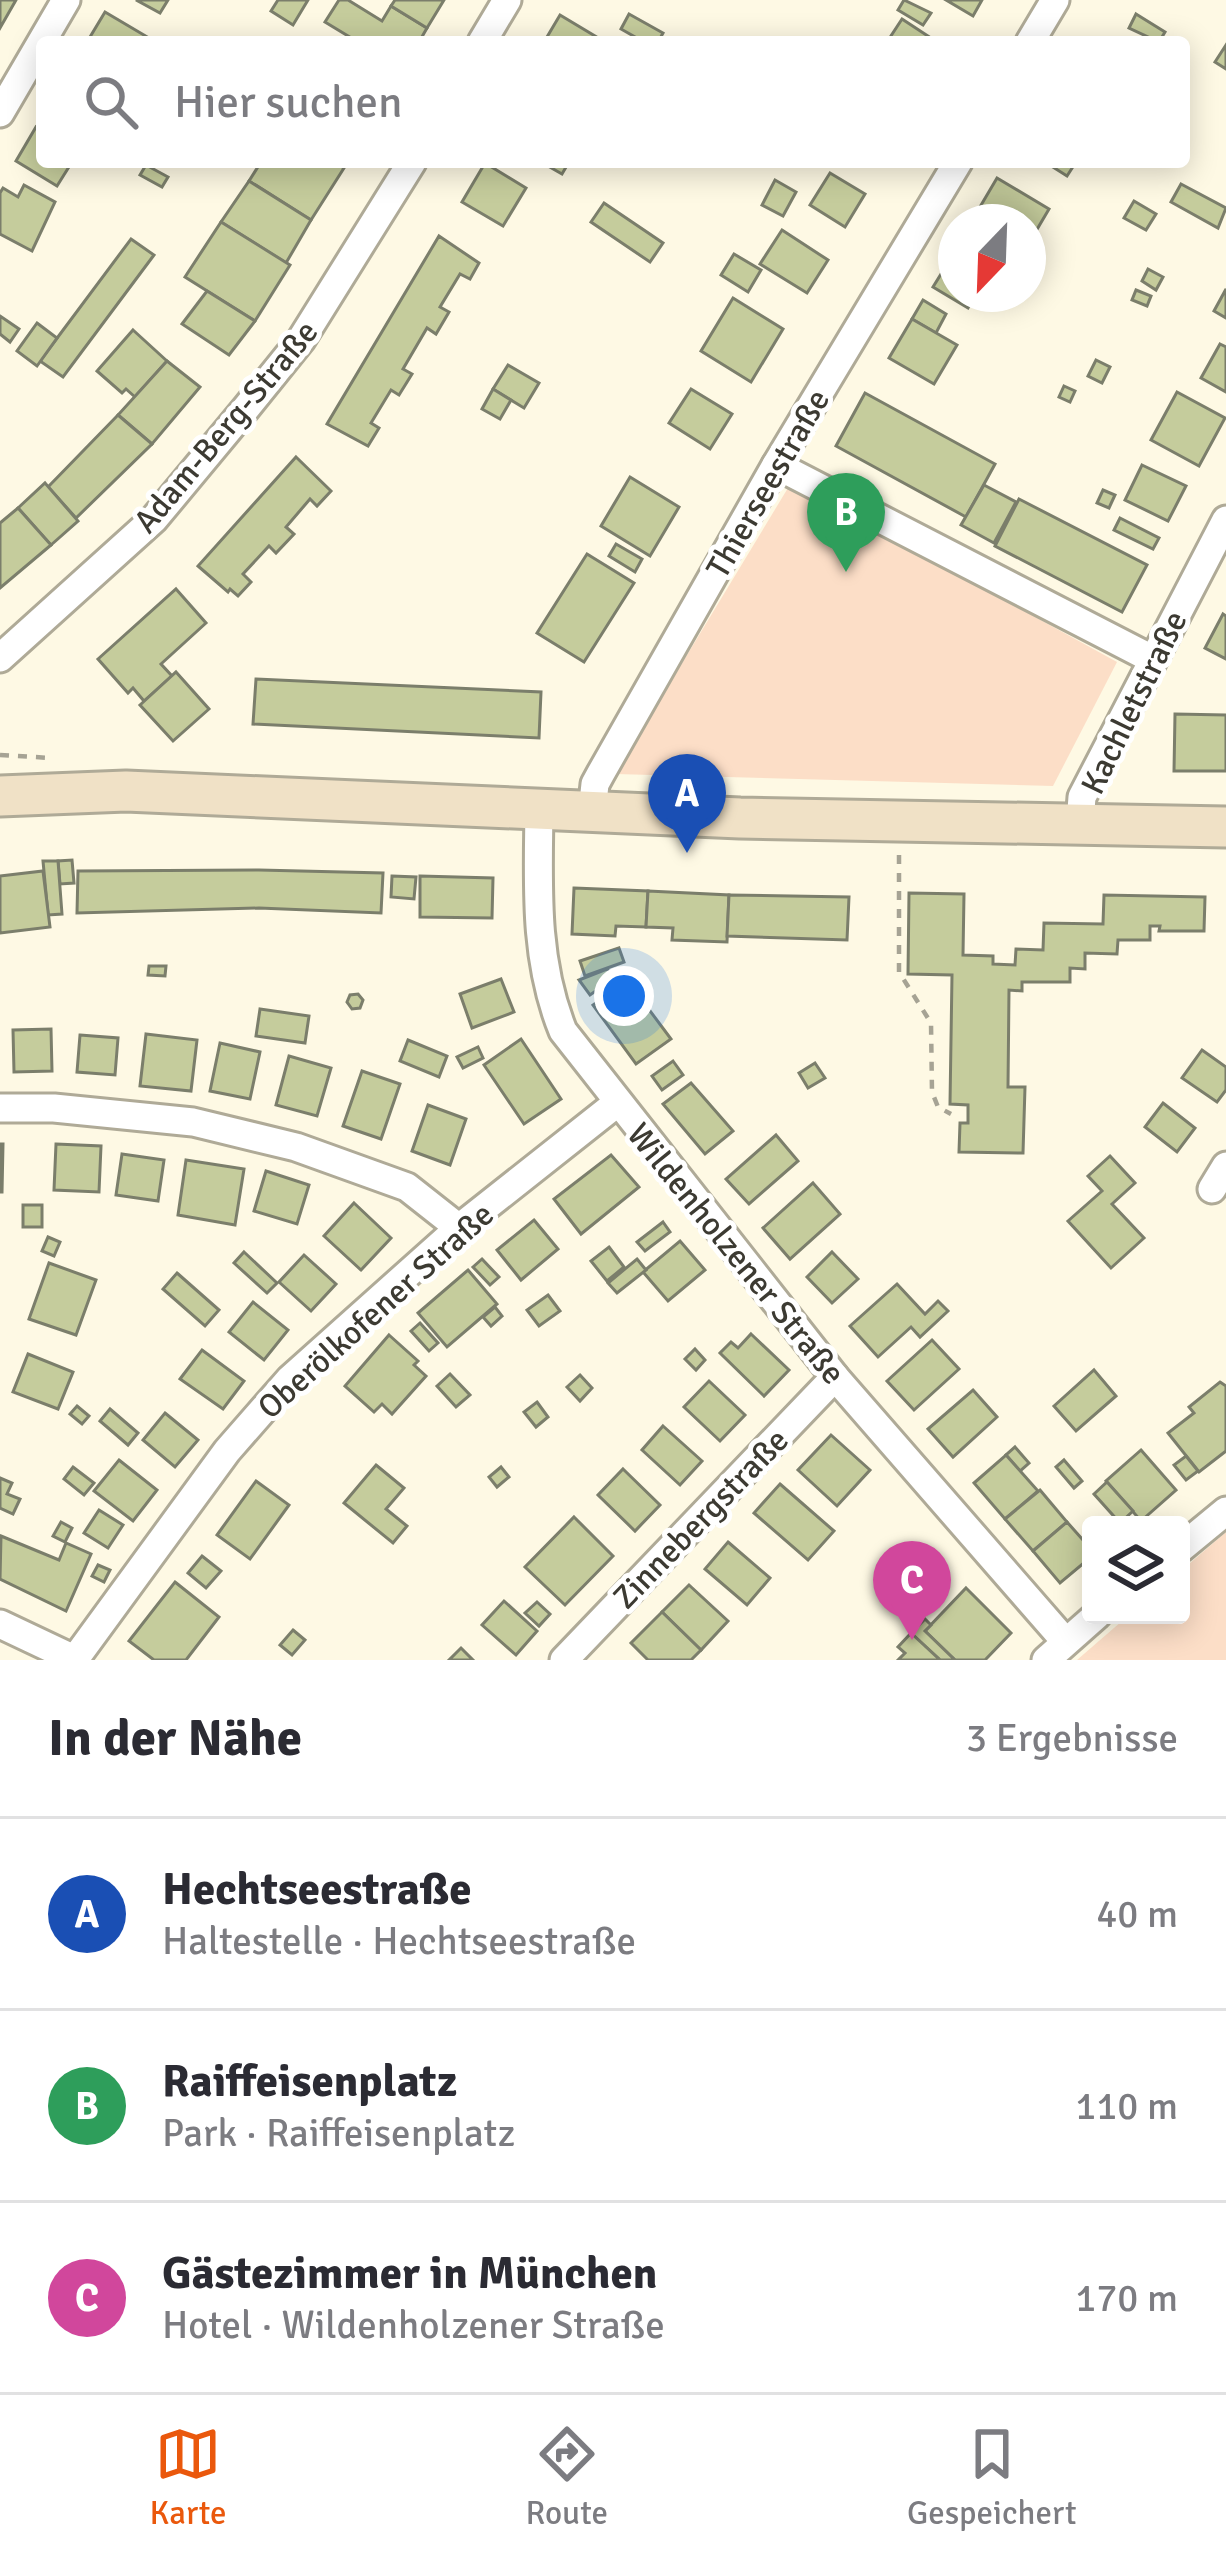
<!DOCTYPE html>
<html lang="de">
<meta charset="utf-8">
<style>
:root{--surface:#fff;--page:#f7f7f7;--text:#2b2b33;--muted:#7c7c81;--line:#e1e1e2;--accent:#ea580c}
body{margin:0;font-family:Signika,sans-serif;background:var(--page);color:var(--text)}
.controls{position:absolute;right:36px;bottom:36px;display:grid;overflow:hidden;border-radius:12px;box-shadow:0 6px 30px #0003}
.controls button{width:108px;height:108px;display:grid;place-items:center;padding:0;border:0;border-bottom:3px solid var(--line);background:var(--surface);color:var(--text);font:60px sans-serif}
.compass{position:absolute;left:938px;top:204px;width:108px;height:108px;border-radius:50%;background:var(--surface);box-shadow:0 6px 30px #0003;rotate:203deg}
.you{position:absolute;left:624px;top:996px;width:42px;height:42px;margin:-30px;border:9px solid #fff;border-radius:50%;background:#1a73e8;box-shadow:0 0 0 18px #1a73e833}
.badge{display:grid;place-items:center;width:78px;height:78px;border-radius:50%;background:var(--accent);color:#fff;font-size:39px;font-weight:700}
.pin{position:absolute;translate:-50% -99px;filter:drop-shadow(0 3px 6px #0008)}
.pin::after{content:'';position:absolute;top:63px;width:42px;height:36px;background:inherit;clip-path:polygon(0 0,100% 0,50% 100%)}
.list{margin:0;padding:0;list-style:none}
h2{display:flex;justify-content:space-between;align-items:center;height:156px;margin:0;padding:0 48px;font-size:51px}
h2 small{font-size:39px;font-weight:400;color:var(--muted)}
.list li{display:grid;grid-template-columns:78px 1fr auto;gap:36px;align-items:center;box-sizing:border-box;height:192px;padding:0 48px;border-top:3px solid var(--line)}
.list b{display:block;font-size:45px;white-space:nowrap}
.list p{margin:0;font-size:39px;white-space:nowrap;color:var(--muted)}
.list em{font-size:39px;font-style:normal;color:var(--muted)}
.icon{flex:none;width:66px;height:66px;fill:none;stroke:currentColor;stroke-width:2;stroke-linecap:round;stroke-linejoin:round}
.map{position:relative;flex:none;width:1226px;height:1660px;overflow:hidden}
.search{position:absolute;background:var(--surface);box-shadow:0 6px 30px #0003;left:36px;right:36px;top:36px;height:132px;display:flex;align-items:center;gap:30px;box-sizing:border-box;padding:0 42px;border-radius:12px;color:var(--muted);font-size:45px}
.sheet{height:732px;background:var(--surface)}
nav{display:flex;justify-content:space-around;align-items:center;box-sizing:border-box;height:168px;border-top:3px solid var(--line);background:var(--surface);font-size:33px;color:var(--muted)}
nav a{display:grid;justify-items:center;gap:6px}
nav .on{color:var(--accent)}
.map>svg:first-child{display:block}
.green{fill:#fcdec7}
.building{fill:#c5cc9c;stroke:#7b7e6b;stroke-width:3}
.lines{fill:none;stroke-linecap:round;stroke-linejoin:round}
.street-casing{stroke:#afaa97;stroke-width:33}
.secondary-casing{stroke:#afaa97;stroke-width:45}
.path{stroke:#a6a394;stroke-width:4.5;stroke-dasharray:9 9;stroke-linecap:butt}
.street{stroke:#fff;stroke-width:27}
.secondary{stroke:#f0e1c6;stroke-width:39}
.labels{text-anchor:middle;stroke-width:10;stroke-linejoin:round;paint-order:stroke}
.street-label{font-size:33px;fill:#3c3a32;stroke:#fff}
</style>
<div class="map">
<svg width="1226" height="1660" viewBox="0 0 1226 1660">
<rect width="100%" height="100%" fill="#fef9e4"/>
<g class="green">
<polygon points="791,483 1117,662 1053,786 615,774"/>
<polygon points="1226,1532 1226,1660 1077,1660 1129,1615 1181,1615 1181,1571"/>
</g>
<g class="building">
<polygon points="0,0 16,0 0,28"/>
<polygon points="136,0 168,0 160,13"/>
<polygon points="278,0 308,0 293,25 271,11"/>
<polygon points="339,0 348,0 382,21 391,6 427,28 419,42 358,42 325,22"/>
<polygon points="395,0 444,0 427,28 391,6"/>
<polygon points="904,0 931,13 923,25 898,10"/>
<polygon points="946,0 982,0 973,16"/>
<polygon points="105,12 149,38 147,42 87,42"/>
<polygon points="629,14 663,33 658,42 644,42 621,29"/>
<polygon points="1136,14 1165,32 1159,42 1129,28"/>
<polygon points="560,15 605,42 544,42"/>
<polygon points="902,19 937,42 887,42"/>
<polygon points="1226,45 1226,69 1215,62"/>
<polygon points="36,127 42,131 42,162 72,162 57,186 16,161"/>
<polygon points="261,162 334,162 344,168 311,220 249,181"/>
<polygon points="541,162 569,162 562,174"/>
<polygon points="1045,162 1076,162 1067,176"/>
<polygon points="485,163 526,188 503,226 462,202"/>
<polygon points="146,165 168,177 162,187 140,175"/>
<polygon points="830,173 865,194 845,227 810,205"/>
<polygon points="997,178 1049,209 1029,243 1028,222 994,222 977,212"/>
<polygon points="775,180 796,192 783,216 762,205"/>
<polygon points="249,181 311,220 286,263 221,222"/>
<polygon points="1181,184 1226,208 1218,228 1171,202"/>
<polygon points="24,185 55,202 32,251 0,234 0,193 3,188 18,197"/>
<polygon points="1134,201 1156,214 1146,230 1124,218"/>
<polygon points="604,203 663,243 650,262 591,222"/>
<polygon points="221,222 290,265 255,321 185,277"/>
<polygon points="782,230 828,260 807,293 760,264"/>
<polygon points="439,236 479,263 470,279 460,274 440,307 449,312 436,334 427,328 403,369 412,374 399,395 391,390 371,423 379,428 368,446 327,424"/>
<polygon points="131,239 154,255 63,377 40,361"/>
<polygon points="954,253 956,294 976,294 968,308 933,287"/>
<polygon points="734,254 761,270 748,292 721,275"/>
<polygon points="1148,269 1163,277 1156,290 1142,281"/>
<polygon points="1226,289 1226,318 1214,311"/>
<polygon points="1136,290 1151,296 1147,306 1132,300"/>
<polygon points="207,291 255,321 229,355 182,324"/>
<polygon points="733,298 783,329 751,382 701,351"/>
<polygon points="923,300 946,314 936,333 912,319"/>
<polygon points="0,316 19,329 10,342 0,334"/>
<polygon points="912,319 957,345 934,384 889,358"/>
<polygon points="37,323 57,338 37,366 17,351"/>
<polygon points="133,330 167,361 135,397 126,389 122,393 97,371"/>
<polygon points="1220,344 1226,347 1226,392 1201,378"/>
<polygon points="1096,360 1110,367 1102,383 1088,376"/>
<polygon points="167,361 200,387 152,444 118,415"/>
<polygon points="508,365 539,383 524,408 493,389"/>
<polygon points="1064,386 1075,391 1070,402 1059,397"/>
<polygon points="493,389 511,400 500,419 482,409"/>
<polygon points="691,389 732,414 710,449 669,423"/>
<polygon points="1177,392 1225,418 1199,466 1151,440"/>
<polygon points="865,393 995,464 966,517 836,446"/>
<polygon points="118,415 152,444 76,518 48,487"/>
<polygon points="296,457 331,491 317,506 310,499 286,527 294,534 276,553 269,546 243,574 251,582 238,596 230,589 228,592 198,566"/>
<polygon points="1142,465 1186,486 1168,521 1125,500"/>
<polygon points="630,477 679,507 650,556 601,526"/>
<polygon points="45,483 78,521 51,545 18,508"/>
<polygon points="984,485 1016,502 994,543 961,525"/>
<polygon points="1103,490 1115,495 1109,508 1097,503"/>
<polygon points="1019,499 1147,565 1122,612 995,546"/>
<polygon points="18,508 51,545 0,588 0,523"/>
<polygon points="1120,518 1159,538 1153,549 1114,530"/>
<polygon points="616,544 642,559 635,572 609,556"/>
<polygon points="587,554 634,583 584,662 537,633"/>
<polygon points="176,589 206,623 161,664 172,676 144,701 133,688 128,693 98,659"/>
<polygon points="1223,614 1226,616 1226,659 1205,648"/>
<polygon points="176,672 209,709 173,741 140,705"/>
<polygon points="256,679 541,692 539,738 253,724"/>
<polygon points="1175,714 1226,715 1226,771 1174,771"/>
<polygon points="72,860 74,883 60,884 58,861"/>
<polygon points="43,861 58,861 62,914 48,915"/>
<polygon points="259,870 383,873 381,913 259,908 77,913 78,871"/>
<polygon points="43,871 50,927 0,933 0,876"/>
<polygon points="392,876 416,877 414,899 391,897"/>
<polygon points="420,876 493,878 492,918 420,917"/>
<polygon points="574,888 648,891 646,927 616,926 615,936 572,934"/>
<polygon points="648,891 729,895 727,942 672,940 673,928 646,927"/>
<polygon points="909,893 964,894 963,955 993,956 993,964 1015,965 1016,949 1043,950 1044,923 1103,924 1104,895 1205,897 1204,931 1159,931 1160,926 1150,926 1150,940 1118,940 1117,954 1085,953 1085,969 1070,968 1070,982 1022,982 1022,991 1009,990 1008,1087 1025,1087 1023,1153 959,1152 960,1123 968,1123 968,1105 950,1104 952,975 908,974"/>
<polygon points="729,895 849,897 847,940 727,936"/>
<polygon points="619,948 624,962 585,976 580,961"/>
<polygon points="149,966 166,966 165,976 148,975"/>
<polygon points="607,969 614,978 590,995 579,980"/>
<polygon points="501,979 514,1012 472,1028 460,994"/>
<polygon points="627,980 671,1039 636,1064 593,1005"/>
<polygon points="358,994 363,1000 360,1008 352,1009 347,1002 350,995"/>
<polygon points="260,1009 309,1016 305,1043 256,1036"/>
<polygon points="51,1029 52,1071 14,1072 13,1030"/>
<polygon points="146,1034 197,1040 191,1091 140,1086"/>
<polygon points="80,1035 118,1038 115,1075 77,1072"/>
<polygon points="521,1039 561,1099 524,1124 484,1065"/>
<polygon points="408,1040 447,1056 439,1077 400,1061"/>
<polygon points="220,1043 260,1052 250,1099 210,1091"/>
<polygon points="478,1047 483,1058 463,1068 457,1057"/>
<polygon points="1202,1050 1226,1067 1226,1090 1217,1102 1182,1078"/>
<polygon points="289,1056 331,1068 317,1116 276,1105"/>
<polygon points="673,1061 683,1075 662,1090 652,1076"/>
<polygon points="815,1063 825,1078 808,1088 799,1073"/>
<polygon points="362,1071 400,1084 381,1139 343,1126"/>
<polygon points="691,1083 733,1131 705,1154 663,1104"/>
<polygon points="1163,1103 1195,1128 1177,1152 1145,1127"/>
<polygon points="428,1105 466,1119 450,1165 412,1151"/>
<polygon points="776,1135 798,1161 749,1204 726,1179"/>
<polygon points="0,1144 3,1144 2,1192 0,1192"/>
<polygon points="56,1144 101,1146 99,1192 54,1190"/>
<polygon points="122,1154 164,1160 158,1201 116,1195"/>
<polygon points="611,1155 639,1187 581,1234 554,1199"/>
<polygon points="1110,1156 1135,1183 1112,1204 1144,1238 1111,1268 1068,1221 1102,1191 1088,1176"/>
<polygon points="186,1160 244,1169 235,1225 178,1215"/>
<polygon points="266,1171 309,1185 297,1224 254,1211"/>
<polygon points="813,1183 840,1214 790,1259 763,1228"/>
<polygon points="354,1203 391,1238 361,1270 324,1236"/>
<rect x="23" y="1205" width="19" height="22"/>
<polygon points="534,1220 558,1249 521,1280 497,1250"/>
<polygon points="663,1222 670,1232 645,1251 637,1242"/>
<polygon points="48,1237 60,1242 54,1256 42,1251"/>
<polygon points="680,1241 705,1270 668,1301 643,1272"/>
<polygon points="609,1247 624,1267 607,1281 591,1261"/>
<polygon points="244,1252 277,1283 267,1293 234,1263"/>
<polygon points="832,1252 858,1279 832,1303 807,1277"/>
<polygon points="304,1255 336,1284 311,1311 279,1282"/>
<polygon points="482,1259 499,1277 490,1285 473,1267"/>
<polygon points="637,1259 646,1270 617,1293 608,1283"/>
<polygon points="49,1263 96,1280 76,1335 29,1319"/>
<polygon points="468,1270 497,1304 447,1347 418,1313"/>
<polygon points="177,1273 219,1310 205,1326 163,1289"/>
<polygon points="897,1284 925,1314 938,1301 948,1311 920,1337 911,1327 878,1357 850,1326"/>
<polygon points="548,1295 560,1311 539,1326 527,1310"/>
<polygon points="253,1302 288,1330 264,1360 229,1332"/>
<polygon points="495,1307 502,1316 491,1326 483,1317"/>
<polygon points="420,1323 438,1343 429,1351 411,1331"/>
<polygon points="751,1334 789,1370 764,1396 720,1353 731,1342 738,1348"/>
<polygon points="389,1335 418,1361 414,1365 426,1376 392,1414 382,1404 374,1412 345,1386"/>
<polygon points="932,1340 959,1369 914,1410 887,1381"/>
<polygon points="695,1349 705,1360 696,1370 685,1359"/>
<polygon points="202,1350 244,1381 223,1409 180,1379"/>
<polygon points="28,1354 73,1372 58,1409 13,1392"/>
<polygon points="1094,1370 1116,1396 1076,1431 1054,1406"/>
<polygon points="450,1374 470,1395 456,1407 437,1386"/>
<polygon points="580,1375 592,1388 580,1401 567,1387"/>
<polygon points="709,1381 745,1415 720,1441 684,1407"/>
<polygon points="1220,1382 1226,1386 1226,1451 1199,1472 1168,1433 1194,1413 1189,1407"/>
<polygon points="973,1390 997,1417 953,1457 928,1429"/>
<polygon points="537,1402 548,1417 536,1427 524,1412"/>
<polygon points="77,1406 89,1416 82,1424 70,1414"/>
<polygon points="110,1409 138,1433 128,1445 100,1421"/>
<polygon points="165,1413 198,1440 175,1467 143,1440"/>
<polygon points="663,1426 702,1461 680,1485 642,1450"/>
<polygon points="831,1435 870,1470 837,1506 798,1470"/>
<polygon points="1015,1447 1029,1463 1020,1471 1006,1455"/>
<polygon points="1141,1450 1176,1490 1141,1521 1106,1481"/>
<polygon points="1006,1455 1038,1491 1005,1519 974,1483"/>
<polygon points="1186,1456 1198,1471 1186,1480 1174,1465"/>
<polygon points="119,1460 157,1490 133,1521 94,1491"/>
<polygon points="1064,1460 1082,1481 1074,1488 1056,1467"/>
<polygon points="376,1465 404,1488 386,1509 407,1526 393,1543 344,1503"/>
<polygon points="73,1467 94,1483 84,1495 64,1479"/>
<polygon points="501,1467 509,1477 497,1487 489,1477"/>
<polygon points="623,1469 660,1505 635,1531 598,1495"/>
<polygon points="0,1478 12,1483 7,1494 20,1499 13,1514 0,1508"/>
<polygon points="256,1481 289,1505 250,1559 217,1535"/>
<polygon points="1107,1482 1133,1511 1120,1523 1094,1494"/>
<polygon points="780,1484 834,1531 808,1560 754,1513"/>
<polygon points="1040,1490 1067,1522 1033,1551 1005,1519"/>
<polygon points="99,1510 123,1525 108,1548 84,1533"/>
<polygon points="574,1517 613,1556 565,1605 525,1567"/>
<polygon points="61,1522 72,1528 65,1542 53,1536"/>
<polygon points="1067,1522 1091,1549 1091,1557 1060,1583 1033,1551"/>
<polygon points="1,1536 59,1560 66,1543 91,1554 66,1611 0,1579"/>
<polygon points="728,1542 770,1578 747,1605 705,1569"/>
<polygon points="202,1556 221,1571 206,1588 188,1573"/>
<polygon points="98,1565 110,1570 104,1582 92,1576"/>
<polygon points="175,1582 219,1617 186,1660 154,1660 129,1641"/>
<polygon points="689,1585 728,1621 701,1650 662,1612"/>
<polygon points="966,1588 1011,1633 985,1660 955,1660 925,1631"/>
<polygon points="504,1601 537,1631 516,1655 482,1625"/>
<polygon points="537,1602 550,1614 539,1626 525,1613"/>
<polygon points="662,1612 701,1650 691,1660 648,1660 631,1643"/>
<polygon points="925,1619 931,1625 925,1631 955,1660 940,1660 911,1633"/>
<polygon points="293,1630 305,1640 292,1655 280,1645"/>
<polygon points="911,1633 939,1659 939,1660 898,1660 905,1653 898,1647"/>
<polygon points="461,1648 473,1660 449,1660"/>
</g>
<g class="lines">
<defs>
<g id="street">
<polyline points="482,42 507,0"/>
<polyline points="1030,42 1055,0"/>
<polyline points="0,113 66,0"/>
<polyline points="776,465 1152,659"/>
<polyline points="0,658 154,519 247,407 301,340 412,162"/>
<path d="M539,810C538,886 534,960 563,1031L835,1377L1065,1641"/>
<polyline points="592,812 595,784 601,773 776,465 958,162"/>
<polyline points="1080,823 1082,797 1226,520"/>
<polyline points="0,1108 54,1108 193,1122 296,1147 407,1187 459,1228"/>
<polyline points="1212,1189 1226,1166"/>
<polyline points="1181,1548 1226,1511"/>
<polyline points="0,1624 76,1660"/>
<polyline points="75,1659 227,1451 290,1379 459,1228 617,1103"/>
<polyline points="564,1660 835,1377"/>
<polyline points="1046,1660 1097,1615"/>
</g>
<polyline id="secondary" points="0,796 126,791 740,818 1226,827"/>
</defs>
<use href="#street" class="street-casing"/>
<use href="#secondary" class="secondary-casing"/>
<g class="path">
<polyline points="0,755 51,758"/>
<polyline points="899,855 899,972 931,1023 932,1092 938,1107 951,1114"/>
</g>
<use href="#street" class="street"/>
<use href="#secondary" class="secondary"/>
</g>
<g class="labels">
<g class="street-label">
<text transform="translate(225 426) rotate(-50)" y="12">Adam-Berg-Straße</text>
<text transform="translate(767 483) rotate(-60)" y="12">Thierseestraße</text>
<text transform="translate(1133 702) rotate(-64)" y="12">Kachletstraße</text>
<text transform="translate(737 1253) rotate(51)" y="12">Wildenholzener Straße</text>
<text transform="translate(375 1310) rotate(-42)" y="12">Oberölkofener Straße</text>
<text transform="translate(700 1518) rotate(-46)" y="12">Zinnebergstraße</text>
</g>
</g>
</svg>
<div class="controls">
<button><svg class="icon" aria-label="layers" viewBox="0 0 24 24"><path d="M12 4l9 5-9 5-9-5zM3 14l9 5 9-5"/></svg></button>
</div>
<svg class="compass" viewBox="-18 -18 36 36"><path d="M0-13l5 13h-10z" fill="#e53935"/><path d="M0 13l5-13h-10z" fill="#7c7c81"/></svg>
<div class="you"></div>
<div class="pin badge" style="left:687px;top:853px;background:#1a4fb4">A</div>
<div class="pin badge" style="left:846px;top:572px;background:#2e9e5b">B</div>
<div class="pin badge" style="left:912px;top:1640px;background:#d1479c">C</div>
<div class="search"><svg class="icon" aria-label="search" viewBox="0 0 24 24"><circle cx="10" cy="10" r="6"/><path d="M15 15l6 6"/></svg>Hier suchen</div>
</div>
<section class="sheet">
<h2>In der Nähe<small>3 Ergebnisse</small></h2>
<ul class="list">
<li><span class="badge" style="background:#1a4fb4">A</span><div><b>Hechtseestraße</b><p>Haltestelle · Hechtseestraße</p></div><em>40 m</em></li>
<li><span class="badge" style="background:#2e9e5b">B</span><div><b>Raiffeisenplatz</b><p>Park · Raiffeisenplatz</p></div><em>110 m</em></li>
<li><span class="badge" style="background:#d1479c">C</span><div><b>Gästezimmer in München</b><p>Hotel · Wildenholzener Straße</p></div><em>170 m</em></li>
</ul>
</section>
<nav>
<a class="on"><svg class="icon" aria-label="map" viewBox="0 0 24 24"><path d="M3 6l6-2 6 2 6-2v14l-6 2-6-2-6 2zM9 4v14M15 6v14"/></svg>Karte</a>
<a><svg class="icon" aria-label="directions" viewBox="0 0 24 24"><path d="M12 3l9 9-9 9-9-9zM9 14v-3h6M13 9l2 2-2 2"/></svg>Route</a>
<a><svg class="icon" aria-label="saved" viewBox="0 0 24 24"><path d="M7 4h10v16l-5-4-5 4z"/></svg>Gespeichert</a>
</nav>
